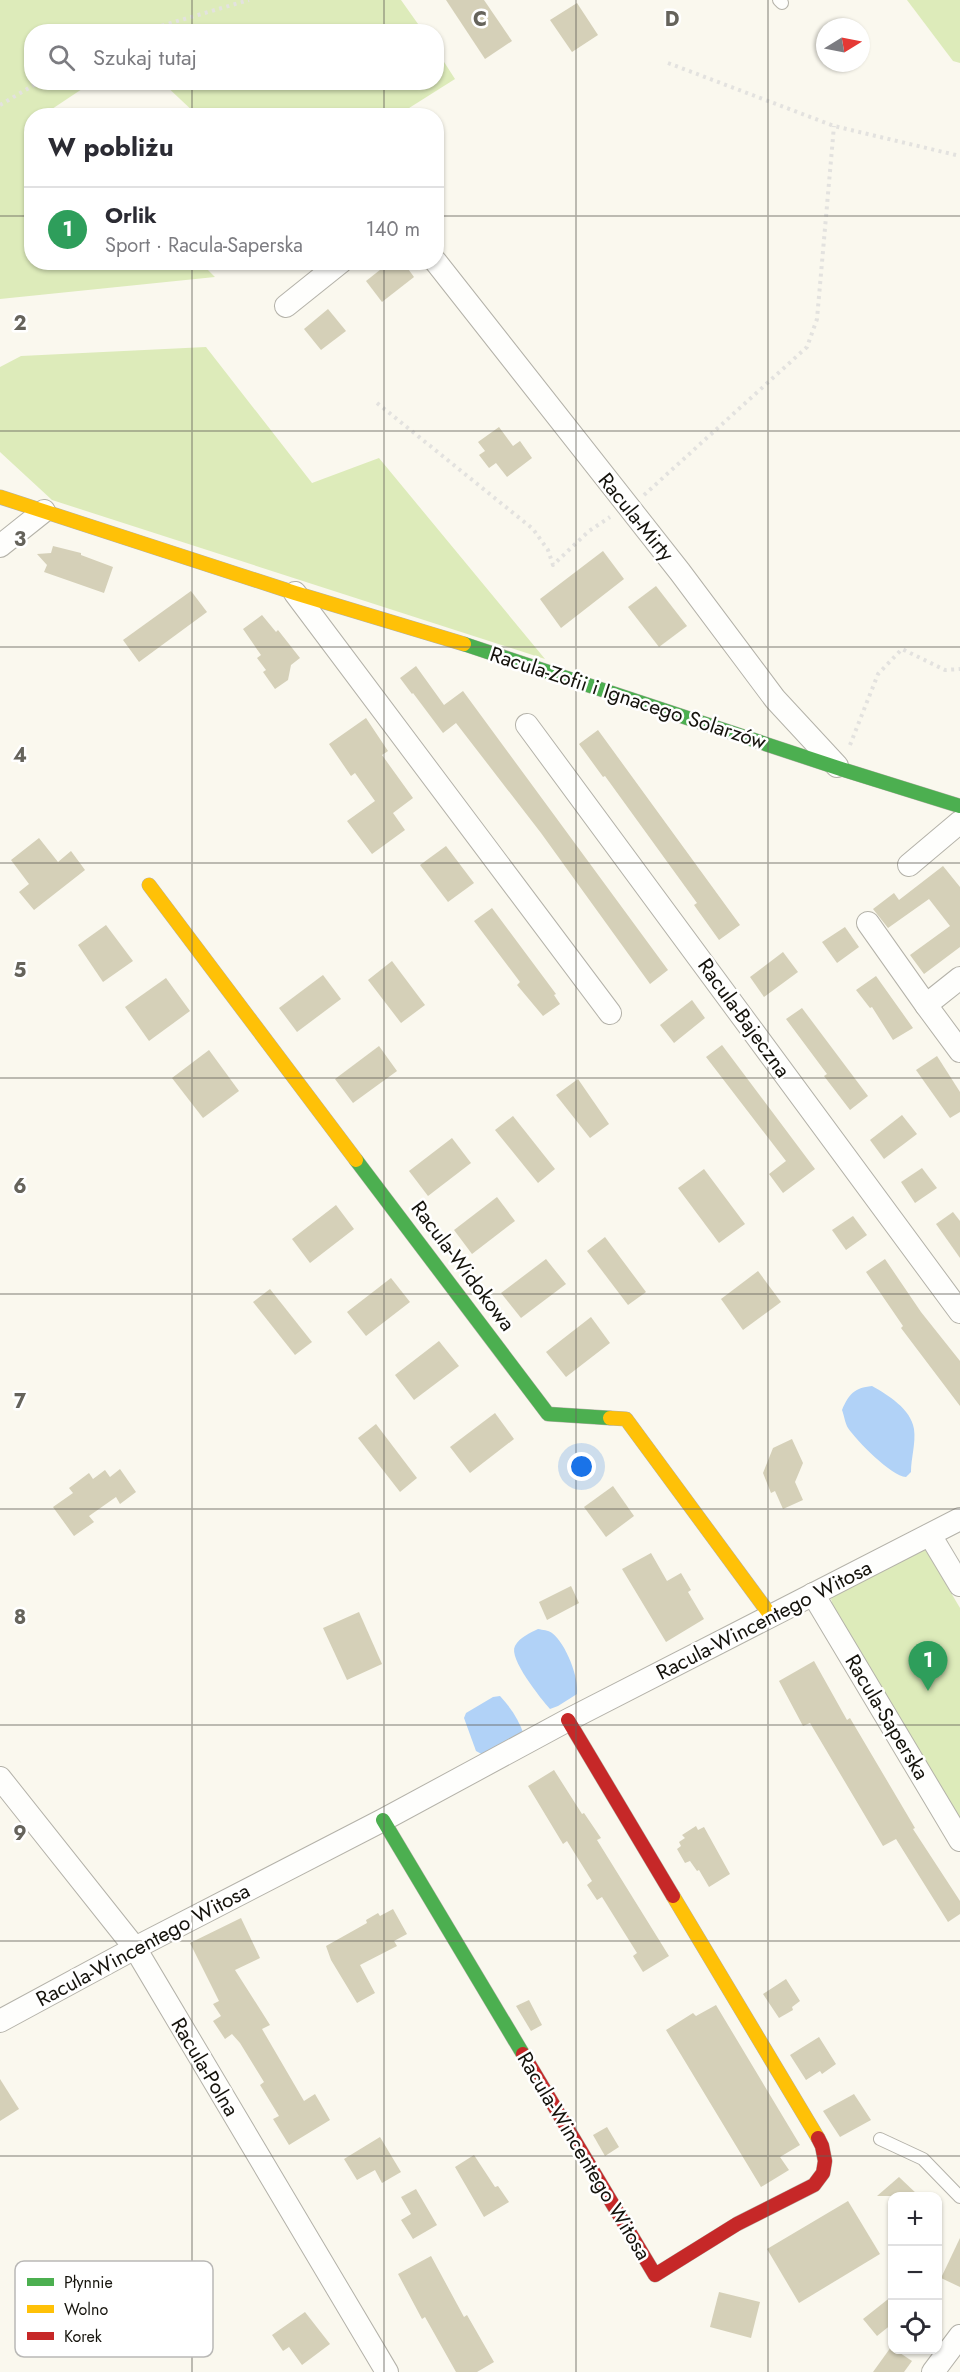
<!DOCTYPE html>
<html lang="pl">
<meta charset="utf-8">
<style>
:root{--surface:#fff;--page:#f7f7f7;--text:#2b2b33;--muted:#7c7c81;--line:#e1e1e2;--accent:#7c3aed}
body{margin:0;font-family:Jost,sans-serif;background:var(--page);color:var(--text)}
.controls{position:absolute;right:18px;bottom:18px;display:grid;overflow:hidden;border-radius:12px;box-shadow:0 2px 4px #0004}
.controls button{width:54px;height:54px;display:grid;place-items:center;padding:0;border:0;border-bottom:2px solid var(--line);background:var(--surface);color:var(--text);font:30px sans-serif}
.compass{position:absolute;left:816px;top:18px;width:54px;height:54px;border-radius:50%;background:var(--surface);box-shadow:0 2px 4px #0004;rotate:80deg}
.you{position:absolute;left:582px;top:1467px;width:21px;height:21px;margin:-15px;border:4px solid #fff;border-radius:50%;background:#1a73e8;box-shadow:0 0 0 9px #1a73e833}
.badge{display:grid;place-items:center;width:39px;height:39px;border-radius:50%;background:var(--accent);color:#fff;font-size:20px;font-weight:700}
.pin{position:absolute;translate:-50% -50px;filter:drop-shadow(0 2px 3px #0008)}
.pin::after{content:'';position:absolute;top:32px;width:21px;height:18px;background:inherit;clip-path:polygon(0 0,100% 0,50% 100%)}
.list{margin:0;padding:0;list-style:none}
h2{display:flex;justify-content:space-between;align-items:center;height:78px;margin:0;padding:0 24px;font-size:26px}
h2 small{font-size:20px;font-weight:400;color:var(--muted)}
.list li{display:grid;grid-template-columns:39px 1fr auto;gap:18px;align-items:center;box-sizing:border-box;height:84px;padding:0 24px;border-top:2px solid var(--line)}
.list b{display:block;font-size:22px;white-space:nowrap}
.list p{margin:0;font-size:20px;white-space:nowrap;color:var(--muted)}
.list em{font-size:20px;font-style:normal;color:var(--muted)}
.icon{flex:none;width:33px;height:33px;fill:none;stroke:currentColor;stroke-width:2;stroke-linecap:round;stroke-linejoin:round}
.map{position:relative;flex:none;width:960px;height:2372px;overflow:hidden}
.search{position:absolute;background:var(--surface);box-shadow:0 2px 4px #0004;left:24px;top:24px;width:420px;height:66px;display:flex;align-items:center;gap:15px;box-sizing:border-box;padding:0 21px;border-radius:24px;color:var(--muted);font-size:22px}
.panel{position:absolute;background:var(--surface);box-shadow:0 2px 4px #0004;left:24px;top:108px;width:420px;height:162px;border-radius:24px}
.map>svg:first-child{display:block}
.green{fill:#ddebba}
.water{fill:#b1d2f7}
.building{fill:#d5d0b8}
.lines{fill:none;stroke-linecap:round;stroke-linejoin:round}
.lane-casing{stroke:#b4b2a9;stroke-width:14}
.street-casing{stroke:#b4b2a9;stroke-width:24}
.fast-casing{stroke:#b4b2a9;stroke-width:15}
.slow-casing{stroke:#b4b2a9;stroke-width:15}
.jam-casing{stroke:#b4b2a9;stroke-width:15}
.path{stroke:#e3e2df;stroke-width:4;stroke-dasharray:3 4.5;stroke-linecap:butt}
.lane{stroke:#fefefc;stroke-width:12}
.street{stroke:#fefefc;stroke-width:22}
.fast{stroke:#4caf50;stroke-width:14}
.slow{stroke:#ffc107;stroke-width:14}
.jam{stroke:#c62828;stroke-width:14}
.grid{fill:none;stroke:#65635b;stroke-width:1.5;stroke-opacity:0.55}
.labels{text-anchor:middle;stroke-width:5;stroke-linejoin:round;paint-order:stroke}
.street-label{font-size:21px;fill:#15130c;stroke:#fff}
.key{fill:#fff;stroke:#b9b8b6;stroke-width:1.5}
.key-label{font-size:16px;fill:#15130c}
.grid-label{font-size:20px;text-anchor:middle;font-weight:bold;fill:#65635b;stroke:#fff;stroke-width:5;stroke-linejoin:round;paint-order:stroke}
</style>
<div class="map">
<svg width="960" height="2372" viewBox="0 0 960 2372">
<rect width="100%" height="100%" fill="#faf8ee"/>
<g class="green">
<polygon points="0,0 401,0 423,31 32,32 32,82 91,83 43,115 32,116 31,123 24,128 31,137 32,262 201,263 215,277 0,299"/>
<polygon points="907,0 960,0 960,63 953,61"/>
<polygon points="437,51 455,79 398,115 197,115 163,83 436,82"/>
<polygon points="206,347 312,483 379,458 545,659 52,500 0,452 0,367 21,356"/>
<polygon points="924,1547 960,1608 960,1830 839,1627 831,1599 840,1588"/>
</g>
<g class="water">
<path d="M872,1386C888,1395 911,1409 914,1429C916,1443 911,1458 911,1472L906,1477C891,1476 857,1441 848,1428C845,1423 844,1415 842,1410C849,1394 854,1388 872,1386Z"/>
<path d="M538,1629C543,1630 548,1630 552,1633C566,1644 579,1677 577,1694L558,1706L550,1709C541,1699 508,1658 515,1646C520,1637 530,1633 538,1629Z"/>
<path d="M500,1696C511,1708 519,1720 524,1735L485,1756L476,1751L464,1718L466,1713L493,1697Z"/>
</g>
<g class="building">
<polygon points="446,0 484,0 512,41 485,59"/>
<polygon points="577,3 598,35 572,52 550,20"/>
<polygon points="390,262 403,262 414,277 382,302 366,281"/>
<polygon points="328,309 346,331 321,350 304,329"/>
<polygon points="499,427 513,446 520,441 532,458 507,477 496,463 489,468 479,455 485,451 478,442"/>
<polygon points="53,546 81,553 81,555 113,567 104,593 44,572 47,565 37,554 51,553"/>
<polygon points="603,551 624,579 561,628 540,599"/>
<polygon points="656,586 687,626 659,647 628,607"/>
<polygon points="191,591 207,612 139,662 123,640"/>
<polygon points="262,615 276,632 278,630 300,658 291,665 288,680 275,689 263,672 266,670 257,658 261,655 243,629"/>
<polygon points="416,666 444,705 463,691 668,970 650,984 541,833 456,723 443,733 413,693 412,694 400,678"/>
<polygon points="366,718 388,751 382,755 413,798 393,813 405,830 372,854 347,821 375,801 355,773 351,776 329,744"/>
<polygon points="598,730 740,925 719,940 694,905 697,903 605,776 603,777 579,744"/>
<polygon points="39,838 58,862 71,851 85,870 34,910 19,892 29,884 11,860"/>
<polygon points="446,846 474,883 448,902 420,865"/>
<polygon points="943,866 960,887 960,947 924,974 910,955 950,926 929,899 888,928 873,909 894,893 899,900"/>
<polygon points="492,908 556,994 554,995 560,1004 543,1016 517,985 520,982 474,921"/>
<polygon points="106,925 133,961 103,982 78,945"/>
<polygon points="845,927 859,947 837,963 822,942"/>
<polygon points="783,952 798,972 764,997 750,977"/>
<polygon points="392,961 425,1005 401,1023 368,980"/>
<polygon points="323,975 341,999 297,1032 279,1008"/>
<polygon points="876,976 913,1028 893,1040 872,1007 870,1008 856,990"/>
<polygon points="166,978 190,1011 149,1041 125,1007"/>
<polygon points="692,1000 705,1018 674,1043 660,1025"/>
<polygon points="802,1008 868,1096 850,1110 824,1076 827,1074 786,1019"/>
<polygon points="722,1045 815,1169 783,1193 769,1174 786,1161 706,1057"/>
<polygon points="379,1046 397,1071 353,1103 335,1079"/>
<polygon points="209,1050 239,1091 203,1118 172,1078"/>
<polygon points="937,1056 960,1092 960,1112 950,1118 916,1070"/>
<polygon points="578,1079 609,1124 590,1138 556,1095"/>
<polygon points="902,1115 917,1134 884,1159 870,1140"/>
<polygon points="513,1116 555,1169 538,1183 495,1130"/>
<polygon points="452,1138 471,1163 428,1196 409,1171"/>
<polygon points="922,1168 937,1188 915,1203 901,1182"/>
<polygon points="704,1169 745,1224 719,1243 678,1188"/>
<polygon points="497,1197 515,1221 472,1254 454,1230"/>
<polygon points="336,1205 354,1229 310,1263 292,1239"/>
<polygon points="953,1212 960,1221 960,1258 936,1224"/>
<polygon points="853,1216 867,1235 846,1250 832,1230"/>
<polygon points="605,1237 646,1292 628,1305 587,1251"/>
<polygon points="546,1259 566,1284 521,1318 501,1293"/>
<polygon points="885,1259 921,1312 960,1361 960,1406 901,1328 903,1326 866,1272"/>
<polygon points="758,1271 781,1302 743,1330 721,1299"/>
<polygon points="391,1278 410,1302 366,1336 347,1312"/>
<polygon points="270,1289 312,1342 295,1355 253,1302"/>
<polygon points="591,1317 610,1343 566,1377 546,1352"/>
<polygon points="439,1341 459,1366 414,1400 395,1375"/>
<polygon points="495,1413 514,1439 470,1473 450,1447"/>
<polygon points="376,1424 417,1478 400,1492 358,1438"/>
<polygon points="792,1439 803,1463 795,1482 803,1500 783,1509 775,1491 771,1493 763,1473 773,1448"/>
<polygon points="120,1469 136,1492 120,1504 116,1497 89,1516 94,1522 74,1536 53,1507 73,1493 69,1488 89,1473 93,1479 105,1470 110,1477"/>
<polygon points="613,1486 634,1516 606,1537 584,1507"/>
<polygon points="651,1553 667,1581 681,1573 691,1590 688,1592 704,1619 666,1642 622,1569"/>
<polygon points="571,1586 579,1603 547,1620 539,1602"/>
<polygon points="359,1612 382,1664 347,1680 323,1628"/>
<polygon points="814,1661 847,1720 850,1718 915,1828 913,1829 960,1901 960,1914 948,1922 896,1839 883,1846 810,1723 803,1726 779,1681"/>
<polygon points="554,1770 582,1814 584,1813 601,1838 597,1840 669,1956 643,1972 633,1956 637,1953 602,1897 597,1900 587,1885 592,1881 567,1841 563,1844 528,1786"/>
<polygon points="696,1826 698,1830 704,1827 730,1874 709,1887 699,1870 697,1871 690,1861 685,1863 677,1849 681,1846 679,1842 685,1838 682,1835"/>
<polygon points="393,1909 407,1934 394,1941 397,1946 360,1965 375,1993 357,2003 331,1960 326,1946 367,1923 366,1920 378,1913 380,1916"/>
<polygon points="241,1918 260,1958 235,1970 270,2025 262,2029 304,2101 315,2094 330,2120 289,2145 273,2119 279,2116 260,2085 264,2082 240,2043 232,2034 225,2039 213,2021 221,2016 213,2004 219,2001 190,1943"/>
<polygon points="786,1979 800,2001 792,2007 793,2010 779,2018 763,1994"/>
<polygon points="529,2000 542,2025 531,2031 516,2006"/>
<polygon points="716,2005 800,2145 780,2157 789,2170 761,2187 666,2030 693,2013 696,2016"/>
<polygon points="819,2037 836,2064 822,2074 820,2071 806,2080 790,2055"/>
<polygon points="0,2079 19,2109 0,2121"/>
<polygon points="854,2094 871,2120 840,2137 823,2111"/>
<polygon points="607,2127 619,2147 605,2156 593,2135"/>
<polygon points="380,2137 401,2172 382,2183 375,2170 357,2180 344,2159"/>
<polygon points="474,2155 495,2187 498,2186 509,2202 484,2217 455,2167"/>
<polygon points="899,2177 919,2196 877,2196"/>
<polygon points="416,2189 437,2225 413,2239 401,2220 411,2214 401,2197"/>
<polygon points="848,2201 880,2254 799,2303 767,2249"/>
<polygon points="960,2238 960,2287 941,2278"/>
<polygon points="431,2256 464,2317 467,2315 494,2362 477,2372 456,2372 425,2317 422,2319 398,2274"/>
<polygon points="719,2292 760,2302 751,2338 710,2327"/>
<polygon points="892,2296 892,2324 877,2336 863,2319"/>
<polygon points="305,2312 330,2344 302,2365 289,2347 283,2351 272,2335"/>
<polygon points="891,2347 912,2361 904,2372 873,2372"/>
</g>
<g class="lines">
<defs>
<g id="lane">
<polyline points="779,0 782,3"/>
<polyline points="880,2139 923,2159 960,2197"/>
</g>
<g id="street">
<polyline points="436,262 680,572 775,699 837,766"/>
<polyline points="286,306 341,262"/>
<polyline points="0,546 44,511"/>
<polyline points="295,593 610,1013"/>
<polyline points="527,725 960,1312"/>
<polyline points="909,865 960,822"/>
<polyline points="868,923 926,1005"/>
<polyline points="960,978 926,1005 960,1051"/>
<polyline points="930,1535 960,1585"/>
<polyline points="813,1594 960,1840"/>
<polyline points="0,1778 135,1948 387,2372"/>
<polyline points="0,2021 135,1948 383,1820 568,1720 960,1519"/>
<polyline points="933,2372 960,2336"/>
</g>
<g id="fast">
<polyline points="464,644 841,769 960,806"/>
<polyline points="356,1160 548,1414 610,1418"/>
<polyline points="383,1820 523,2054"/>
</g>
<g id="slow">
<polyline points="0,497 295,593 464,644"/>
<polyline points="149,885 356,1160"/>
<polyline points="610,1418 626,1419 771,1616"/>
<polyline points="673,1896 818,2138"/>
</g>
<g id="jam">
<polyline points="568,1720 673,1896"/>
<polyline points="523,2054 655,2275 737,2224 814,2185 823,2173 825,2161 822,2146 818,2138"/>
</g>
</defs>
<use href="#lane" class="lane-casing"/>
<use href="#street" class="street-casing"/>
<use href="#fast" class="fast-casing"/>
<use href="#slow" class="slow-casing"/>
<use href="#jam" class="jam-casing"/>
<g class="path">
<polyline points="140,32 249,0"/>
<polyline points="668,63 834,126 960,156"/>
<polyline points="0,105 39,82"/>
<polyline points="377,403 533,529 548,550 553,565 589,531 610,517"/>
<polyline points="644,495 807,347 817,319 834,126"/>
<polyline points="850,745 878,674 902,649 945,670 960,669"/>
</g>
<use href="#lane" class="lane"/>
<use href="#street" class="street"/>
<use href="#fast" class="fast"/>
<use href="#slow" class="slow"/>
<use href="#jam" class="jam"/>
</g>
<path class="grid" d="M192,0V32M384,0V32M576,0V2372M768,0V2372M192,82V116M384,82V116M0,216H32M436,216H960M192,262V2372M384,262V2372M0,431H960M0,647H960M0,863H960M0,1078H960M0,1294H960M0,1509H960M0,1725H960M0,1941H960M0,2156H960"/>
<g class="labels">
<g class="street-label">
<text transform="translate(636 517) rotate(51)" y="7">Racula-Mirty</text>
<text transform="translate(628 698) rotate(18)" y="7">Racula-Zofii i Ignacego Solarzów</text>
<text transform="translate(744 1018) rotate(54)" y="7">Racula-Bajeczna</text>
<text transform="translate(463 1266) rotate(53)" y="7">Racula-Widokowa</text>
<text transform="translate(764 1620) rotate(-27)" y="7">Racula-Wincentego Witosa</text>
<text transform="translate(887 1717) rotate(59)" y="7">Racula-Saperska</text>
<text transform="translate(143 1945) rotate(-28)" y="7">Racula-Wincentego Witosa</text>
<text transform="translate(205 2067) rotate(59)" y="7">Racula-Polna</text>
<text transform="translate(584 2156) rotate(59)" y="7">Racula-Wincentego Witosa</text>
</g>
</g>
<rect x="15" y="2261" width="198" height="96" rx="9" class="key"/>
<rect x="27" y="2278" width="27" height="8" fill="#4caf50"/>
<rect x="27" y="2305" width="27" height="8" fill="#ffc107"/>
<rect x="27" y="2332" width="27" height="8" fill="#c62828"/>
<g class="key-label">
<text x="64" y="2288">Płynnie</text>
<text x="64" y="2315">Wolno</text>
<text x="64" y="2342">Korek</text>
</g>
<g class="grid-label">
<text x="480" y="26">C</text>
<text x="672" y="26">D</text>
<text x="20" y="330">2</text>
<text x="20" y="546">3</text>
<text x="20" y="762">4</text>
<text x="20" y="977">5</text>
<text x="20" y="1193">6</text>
<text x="20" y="1408">7</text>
<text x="20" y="1624">8</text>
<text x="20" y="1840">9</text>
</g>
</svg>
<div class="controls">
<button>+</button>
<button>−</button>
<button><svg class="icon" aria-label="locate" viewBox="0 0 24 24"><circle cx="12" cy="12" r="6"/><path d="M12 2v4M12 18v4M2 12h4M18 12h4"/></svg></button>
</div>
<svg class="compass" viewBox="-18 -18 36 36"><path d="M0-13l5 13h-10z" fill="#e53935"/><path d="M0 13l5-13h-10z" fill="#7c7c81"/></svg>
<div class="you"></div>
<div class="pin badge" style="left:928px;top:1691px;background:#2e9e5b">1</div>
<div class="search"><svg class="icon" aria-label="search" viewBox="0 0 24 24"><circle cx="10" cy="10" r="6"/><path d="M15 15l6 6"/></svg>Szukaj tutaj</div>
<section class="panel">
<h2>W pobliżu<small></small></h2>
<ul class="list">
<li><span class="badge" style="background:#2e9e5b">1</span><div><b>Orlik</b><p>Sport · Racula-Saperska</p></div><em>140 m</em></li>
</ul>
</section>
</div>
